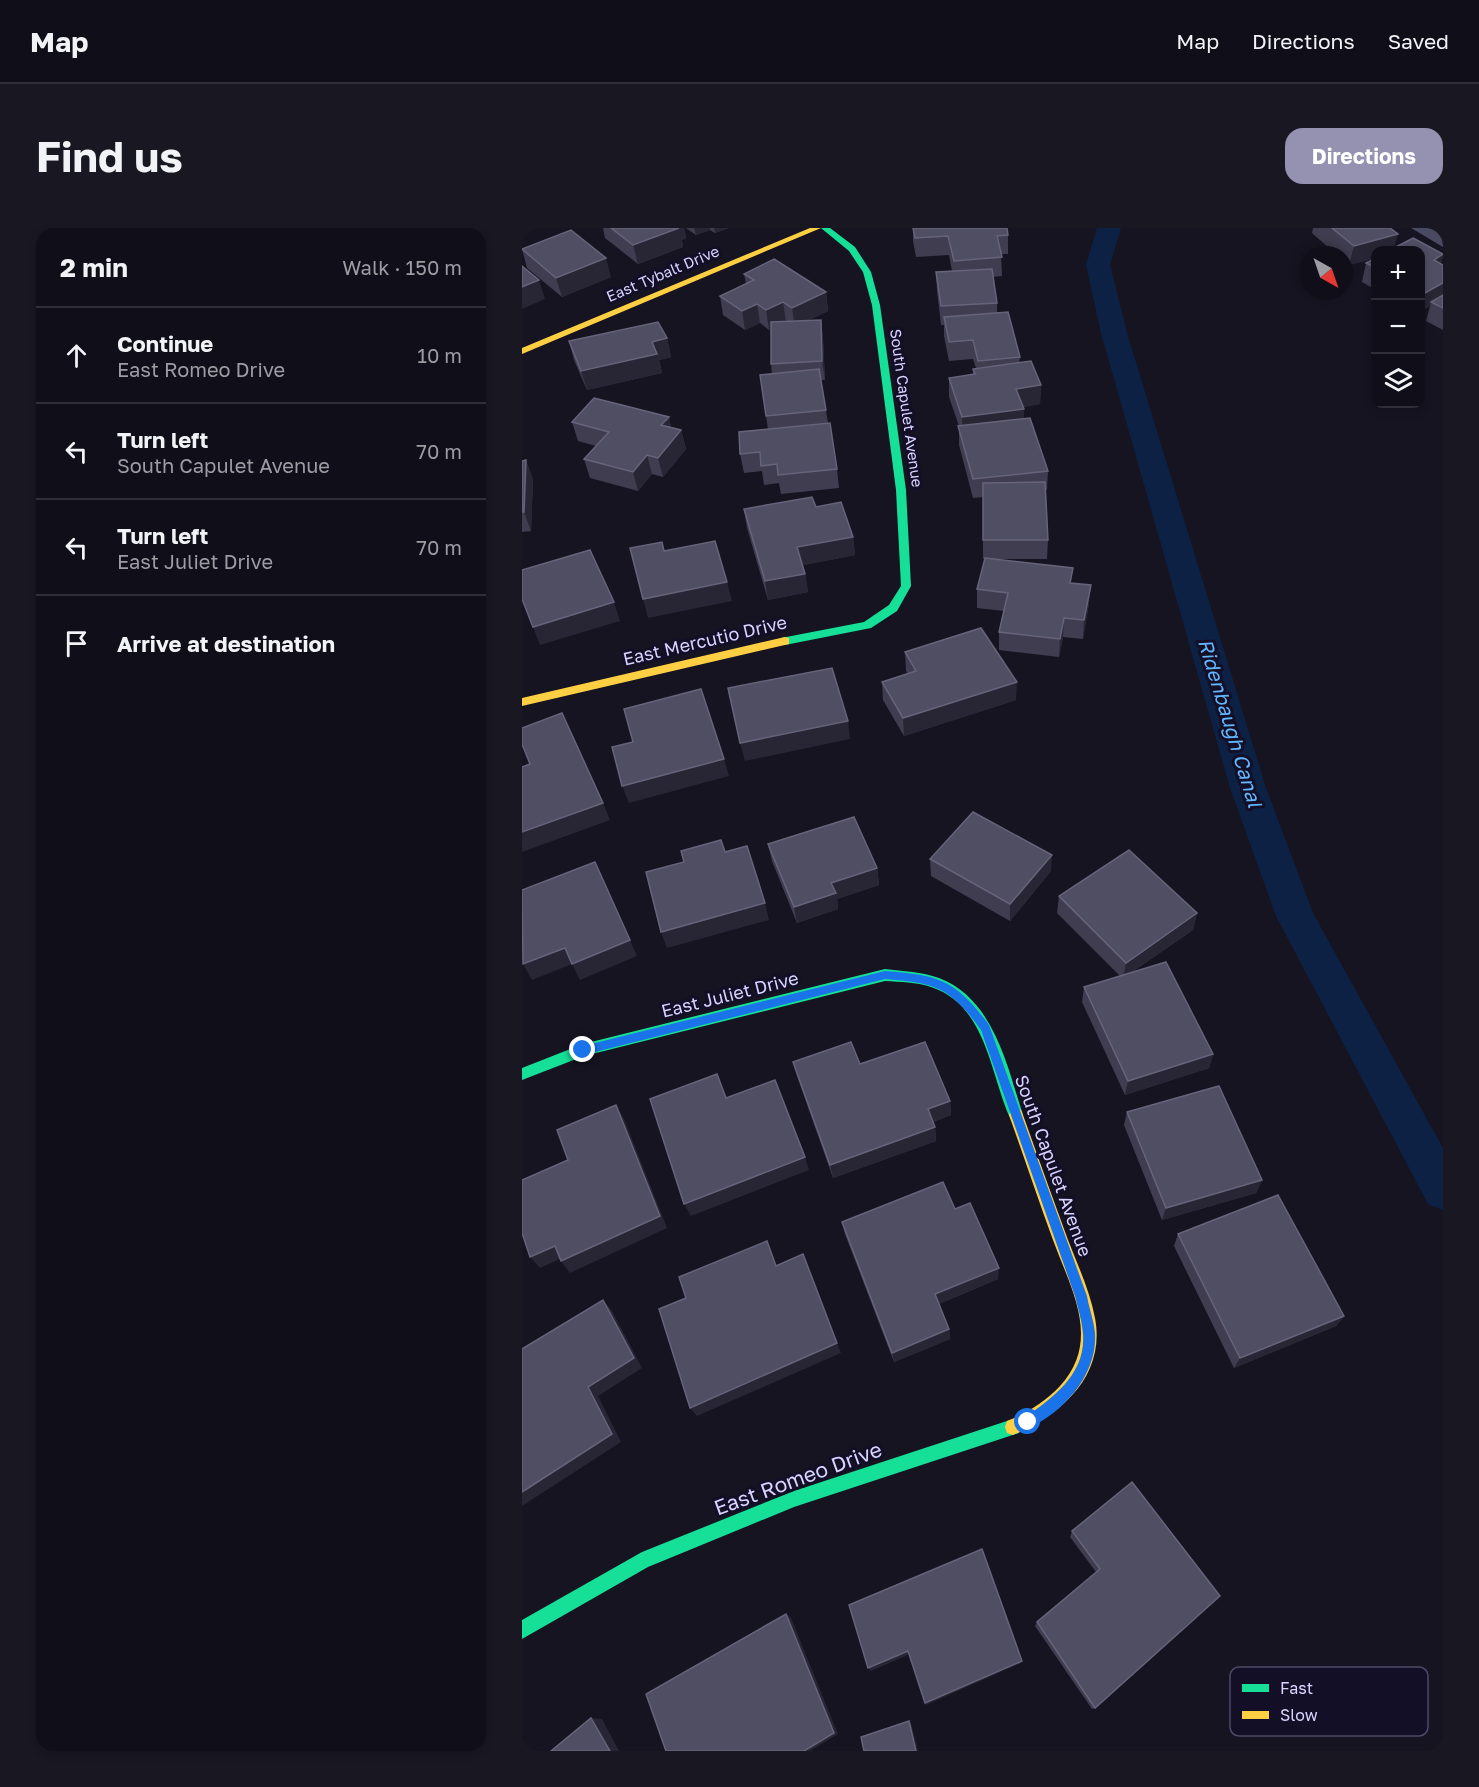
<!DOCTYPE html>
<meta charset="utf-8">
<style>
:root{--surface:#100f19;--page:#191822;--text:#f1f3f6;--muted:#9c9ca2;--line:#302f38;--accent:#9591b1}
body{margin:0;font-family:"Golos Text",sans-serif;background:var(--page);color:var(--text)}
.controls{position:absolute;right:18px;top:18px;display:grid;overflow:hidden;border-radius:12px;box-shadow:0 3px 9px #0003}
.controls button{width:54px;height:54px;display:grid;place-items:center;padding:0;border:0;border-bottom:2px solid var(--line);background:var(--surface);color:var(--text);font:30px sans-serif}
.compass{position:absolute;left:777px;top:18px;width:54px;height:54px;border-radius:50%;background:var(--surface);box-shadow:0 3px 9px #0003;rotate:140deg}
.stop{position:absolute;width:18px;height:18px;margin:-14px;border:4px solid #1a73e8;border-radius:50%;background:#fff}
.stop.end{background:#1a73e8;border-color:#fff;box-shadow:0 2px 6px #0008}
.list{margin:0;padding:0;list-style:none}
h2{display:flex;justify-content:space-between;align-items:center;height:78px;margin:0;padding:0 24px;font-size:26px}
h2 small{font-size:20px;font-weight:400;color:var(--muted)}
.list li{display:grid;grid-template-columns:39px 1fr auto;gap:18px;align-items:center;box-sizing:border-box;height:96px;padding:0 24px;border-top:2px solid var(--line)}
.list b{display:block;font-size:22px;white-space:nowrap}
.list p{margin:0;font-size:20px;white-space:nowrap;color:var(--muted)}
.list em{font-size:20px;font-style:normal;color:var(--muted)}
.icon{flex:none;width:33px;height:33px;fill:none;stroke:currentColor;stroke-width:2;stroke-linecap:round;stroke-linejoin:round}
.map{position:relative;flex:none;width:921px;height:1523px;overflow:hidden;border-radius:18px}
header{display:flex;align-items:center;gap:36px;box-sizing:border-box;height:84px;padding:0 30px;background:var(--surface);border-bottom:2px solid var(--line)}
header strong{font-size:28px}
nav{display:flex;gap:33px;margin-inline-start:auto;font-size:21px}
.intro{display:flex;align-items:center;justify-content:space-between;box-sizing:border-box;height:144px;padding:0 36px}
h1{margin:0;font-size:42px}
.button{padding:15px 27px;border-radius:18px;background:var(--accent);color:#fff;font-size:21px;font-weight:700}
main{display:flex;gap:36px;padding:0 36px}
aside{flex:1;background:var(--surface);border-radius:18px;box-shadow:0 3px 9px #0003}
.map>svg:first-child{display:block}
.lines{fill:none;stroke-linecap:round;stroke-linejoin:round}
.canal{fill:#0d2144;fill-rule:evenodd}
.street{fill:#4a4962;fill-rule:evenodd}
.fast{fill:#16e098;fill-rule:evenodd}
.slow{fill:#ffcf43;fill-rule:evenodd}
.wall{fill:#403d50}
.shaded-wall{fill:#282635}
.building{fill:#504e63;stroke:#66637b;stroke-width:1.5}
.route{fill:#1a73e8}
.labels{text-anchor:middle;stroke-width:6;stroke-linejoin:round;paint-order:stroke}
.far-street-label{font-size:15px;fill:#d9d4ff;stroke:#130f26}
.street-label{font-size:18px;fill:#d9d4ff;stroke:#130f26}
.water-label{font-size:20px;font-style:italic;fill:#62b6ff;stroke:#130f26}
.near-street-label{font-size:21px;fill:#d9d4ff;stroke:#130f26}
.key{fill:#130f26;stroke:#4e4a67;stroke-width:1.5}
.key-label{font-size:16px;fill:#d9d4ff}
</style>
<header>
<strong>Map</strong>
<nav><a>Map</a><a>Directions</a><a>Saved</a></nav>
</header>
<div class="intro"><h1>Find us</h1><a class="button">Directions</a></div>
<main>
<aside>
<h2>2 min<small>Walk · 150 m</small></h2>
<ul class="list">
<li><svg class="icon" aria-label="ahead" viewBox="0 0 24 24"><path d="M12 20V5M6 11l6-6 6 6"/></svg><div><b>Continue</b><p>East Romeo Drive</p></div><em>10 m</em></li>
<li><svg class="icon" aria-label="left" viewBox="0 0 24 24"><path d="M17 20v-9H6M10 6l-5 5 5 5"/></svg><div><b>Turn left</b><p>South Capulet Avenue</p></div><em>70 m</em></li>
<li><svg class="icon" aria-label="left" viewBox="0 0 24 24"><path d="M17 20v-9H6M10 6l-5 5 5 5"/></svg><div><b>Turn left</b><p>East Juliet Drive</p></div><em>70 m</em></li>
<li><svg class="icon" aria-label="arrive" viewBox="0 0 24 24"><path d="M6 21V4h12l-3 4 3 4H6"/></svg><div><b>Arrive at destination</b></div></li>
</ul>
</aside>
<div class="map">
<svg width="921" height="1523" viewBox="0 0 921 1523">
<rect width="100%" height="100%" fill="#161421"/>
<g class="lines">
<polygon class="canal" points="575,0 599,0 588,37 605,105 744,560 791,685 921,920 921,982 906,976 754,688 708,560 579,105 564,37"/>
<polygon class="street" points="889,0 913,0 921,5 921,19"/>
<g class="fast">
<polygon points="299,0 308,0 333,19 349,44 358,77 384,262 389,358 375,383 349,400 263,417 259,416 259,410 342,394 367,377 379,358 374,262 350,77 341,44 327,23"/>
<path d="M363,741C381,743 400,744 417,750C472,771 485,838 501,887L499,892L494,893L489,892C468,847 465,777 409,759C394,754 378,754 363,753L62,828L0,852V840L61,816Z"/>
<polygon points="491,1191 497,1193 499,1199 497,1205 272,1279 126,1339 0,1411 0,1392 120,1324 272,1263"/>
</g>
<g class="slow">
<polygon points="288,0 299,0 0,126 0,120"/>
<polygon points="263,409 267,410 267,416 0,478 0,470"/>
<path d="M494,881L499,882L501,887C516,929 531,971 546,1012C556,1038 568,1063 573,1090C584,1148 539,1187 491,1207L485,1205L483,1199L485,1193C505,1185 523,1174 538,1158C580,1112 549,1061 531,1012C516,971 502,929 487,887L489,882Z"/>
</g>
</g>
<g class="wall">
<polygon points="81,0 162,0 164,10 160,12 161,19 116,36 83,10"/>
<polygon points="164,0 207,0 193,5 188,2 174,7"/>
<polygon points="391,0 485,0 486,7 486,26 479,26 480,48 471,49 475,75 475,85 498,129 497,135 519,157 518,176 501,179 502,191 526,243 525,262 524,262 526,312 525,331 473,331 550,355 567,375 561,411 541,409 537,429 477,422 477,404 482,383 455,380 455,361 463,331 461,331 461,269 451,270 437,217 437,198 427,169 427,150 451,146 451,141 454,140 451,131 427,133 422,108 422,97 419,97 415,63 414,44 430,43 427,27 394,29 391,13"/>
<polygon points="791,0 868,0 876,6 871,21 891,10 921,26 919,35 921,37 921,102 904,93 908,78 898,83 898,22 854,22 854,30 827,37 822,33 822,27 815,27 790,5"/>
<polygon points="0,21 89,49 40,69 5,40"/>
<polygon points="854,30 854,62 840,54 844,35"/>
<polygon points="222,46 304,64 306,83 287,92 299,92 301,111 303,152 299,152 306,195 315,241 317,260 259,266 257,255 242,257 240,243 222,245 218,226 246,201 238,147 250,146 249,136 249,101 247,102 238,95 223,102 201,87 198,68 224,56"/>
<polygon points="145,110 149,129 137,132 140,145 65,162 52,132 47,113"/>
<polygon points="147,189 149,200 159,202 164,221 141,249 130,246 116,263 68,250 62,231 74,218 56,213 50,194"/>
<polygon points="4,232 11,252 9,303 0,304 0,233"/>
<polygon points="294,279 331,309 333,327 281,337 283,346 286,364 246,372 225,300 222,281"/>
<polygon points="383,424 494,472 382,508 361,472 360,454 386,446 384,443"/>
<polygon points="246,616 355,640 357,657 315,671 316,681 275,695 250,633"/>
<polygon points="408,631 529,643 488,693 409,648"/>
<polygon points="537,668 675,685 671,702 610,744 691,826 687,840 603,867 560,774 562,759 598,748 535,685"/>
<polygon points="271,834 338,836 428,873 429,887 411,894 413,899 414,913 311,950 275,848"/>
<polygon points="605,884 740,952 734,965 640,992 602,897"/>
<polygon points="433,981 476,1051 417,1076 427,1101 428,1111 372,1134 323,1006 320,994"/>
<polygon points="656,1006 822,1088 814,1098 712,1140 652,1018"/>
<polygon points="610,1254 573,1480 570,1481 513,1398 515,1394 574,1344 548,1309 550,1303"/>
</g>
<g class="shaded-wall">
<polygon points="152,0 162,0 164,10 160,12 161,19 116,36 111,17"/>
<polygon points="172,0 188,0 188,2 174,7"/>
<polygon points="192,0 207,0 193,5"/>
<polygon points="876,6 871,22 854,22 854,30 827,37 832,18"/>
<polygon points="921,27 921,29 916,45 912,32"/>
<polygon points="84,30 89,49 40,69 34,50"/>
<polygon points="17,52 23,71 0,81 0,59"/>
<polygon points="921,55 921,70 909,74 908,78 898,83 898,76 901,66"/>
<polygon points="304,64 306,83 273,99 270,80"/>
<polygon points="261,74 264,93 247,102 244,82"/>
<polygon points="235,76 238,95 223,102 220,83"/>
<polygon points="299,92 301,111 303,152 300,133"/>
<polygon points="145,110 149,129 137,132 140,145 65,162 59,143 130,114"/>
<polygon points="519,157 518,176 494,180 494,161"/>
<polygon points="502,181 502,200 440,208 440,189"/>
<polygon points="147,189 151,208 139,197"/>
<polygon points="159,202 164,221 141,249 136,230"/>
<polygon points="125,227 130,246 116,263 111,244"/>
<polygon points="4,232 11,252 9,303 2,284"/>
<polygon points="331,309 333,327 278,338 275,319"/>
<polygon points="283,346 286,364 246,372 243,353"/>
<polygon points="205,354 210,373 126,390 121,371"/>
<polygon points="569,357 567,375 561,411 562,392"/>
<polygon points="92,374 98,393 18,417 11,399"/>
<polygon points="542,390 541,409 537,429 538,411"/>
<polygon points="495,454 494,472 382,508 381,490"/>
<polygon points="326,493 328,511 223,533 218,515"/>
<polygon points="202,531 207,548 107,575 100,558"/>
<polygon points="81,575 88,592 0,624 0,604"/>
<polygon points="530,627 529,643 488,693 488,676"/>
<polygon points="355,640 357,657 315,671 316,681 275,695 272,679 309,655"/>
<polygon points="243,675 247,692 145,720 139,704"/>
<polygon points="675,685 671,702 601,750 604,735"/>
<polygon points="108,712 115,728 58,752 50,736 10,752 1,736 43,720"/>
<polygon points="691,826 687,840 603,867 606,853"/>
<polygon points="428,873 429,887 407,895 406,881"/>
<polygon points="94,877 102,891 145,1000 48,1045 39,1033"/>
<polygon points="413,899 414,913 311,950 308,937"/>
<polygon points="283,929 287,942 169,988 162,976"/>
<polygon points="740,952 734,965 640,992 644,980"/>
<polygon points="33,1018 42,1029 18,1040 8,1029"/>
<polygon points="477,1040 476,1051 414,1077 413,1066"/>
<polygon points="81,1072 90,1083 120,1140 76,1168 99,1214 0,1278 0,1264"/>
<polygon points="822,1088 814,1098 712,1140 718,1130"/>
<polygon points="427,1101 428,1111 372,1134 370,1125"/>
<polygon points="315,1115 319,1125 175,1188 168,1180"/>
<polygon points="264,1386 269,1390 316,1506 288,1523 282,1523"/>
<polygon points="386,1423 388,1426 349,1443 346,1440"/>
<polygon points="500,1433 499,1435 404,1477 403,1475"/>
<polygon points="69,1490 80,1491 97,1523 88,1523"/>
<polygon points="387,1493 389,1495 396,1523 394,1523"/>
</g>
<g class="building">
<polygon points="89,0 157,0 111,17"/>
<polygon points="391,0 485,0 486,7 475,8 480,29 432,33 426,8 393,10"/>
<polygon points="810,0 868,0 876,6 832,18"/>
<polygon points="49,2 84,30 34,50 0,21"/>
<polygon points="891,10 921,26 912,32 921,37 921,55 901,66 898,64 898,22 868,22"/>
<polygon points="854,30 854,40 844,35"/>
<polygon points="252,31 304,64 270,80 261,74 244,82 235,76 220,83 198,68 232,52 222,46"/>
<polygon points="0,38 17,52 0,59"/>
<polygon points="470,41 475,75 419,78 414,44"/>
<polygon points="921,67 921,80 909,74"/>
<polygon points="486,84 498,129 456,133 451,112 427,114 422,89"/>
<polygon points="299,92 300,133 249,136 249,94"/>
<polygon points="136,94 145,110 130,114 135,126 59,143 47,113"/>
<polygon points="509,133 519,157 494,161 502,181 440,189 427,150 453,146 451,141"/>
<polygon points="297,141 304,182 244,188 238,147"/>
<polygon points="72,170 147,189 139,197 159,202 136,230 125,227 111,244 62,231 87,204 50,194"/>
<polygon points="508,190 526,243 451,251 436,198"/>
<polygon points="308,195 315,241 256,247 255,236 239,238 238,224 218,226 217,204"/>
<polygon points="4,232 2,284 0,284 0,233"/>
<polygon points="523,254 526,312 461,312 461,255"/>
<polygon points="290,269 294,279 319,274 331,309 275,319 283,346 243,353 222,281"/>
<polygon points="193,313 205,354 121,371 108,320 140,314 142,323"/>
<polygon points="68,322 92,374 11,399 0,371 0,342"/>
<polygon points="463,330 551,340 548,355 569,357 562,392 542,390 538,411 477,404 486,365 455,361"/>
<polygon points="459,400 495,454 381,490 360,454 394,443 383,424"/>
<polygon points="310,440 326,493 218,515 206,460"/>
<polygon points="179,461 202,531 100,558 90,519 111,514 102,481"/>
<polygon points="40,485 81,575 0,604 0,539 8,536 0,516 0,500"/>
<polygon points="451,584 530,627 488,676 408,631"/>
<polygon points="332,589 355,640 309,655 314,665 272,679 246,616"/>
<polygon points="199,612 203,624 225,618 243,675 139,704 124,644 162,634 159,623"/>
<polygon points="607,622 675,685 604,735 537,668"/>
<polygon points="73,634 108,712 50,736 43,720 1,736 0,662"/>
<polygon points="644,734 691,826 606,853 562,759"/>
<polygon points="329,814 338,836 403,814 428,873 406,881 413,899 308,937 271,834"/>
<polygon points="195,846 204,870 253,852 283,929 162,976 128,871"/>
<polygon points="697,858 740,952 644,980 605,884"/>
<polygon points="94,877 138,988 39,1033 33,1018 8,1029 0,1005 0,952 46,932 35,902"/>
<polygon points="421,954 433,981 448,975 477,1040 413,1066 427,1101 370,1125 320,994"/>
<polygon points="756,967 822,1088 718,1130 656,1006"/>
<polygon points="245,1013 254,1038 281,1026 315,1115 168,1180 137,1081 164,1070 157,1049"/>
<polygon points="81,1072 112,1130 66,1159 90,1206 0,1264 0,1121"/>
<polygon points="610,1254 698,1368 573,1480 515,1394 578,1341 550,1303"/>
<polygon points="460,1321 500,1433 403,1475 386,1423 346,1440 327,1377"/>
<polygon points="264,1386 312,1505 282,1523 144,1523 124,1466"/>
<polygon points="69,1490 88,1523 29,1523"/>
<polygon points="387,1493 394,1523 342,1523 339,1509"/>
</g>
<path class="route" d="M363,743C417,747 434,752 467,797L565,1068C567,1080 572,1093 573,1105C576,1146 541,1185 506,1200L502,1198V1190C531,1170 564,1146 561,1106C560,1093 556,1080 553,1068L459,802C428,759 414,755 363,751L61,827L56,822L61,818Z"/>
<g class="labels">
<g class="far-street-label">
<text transform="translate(141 46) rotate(-23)" y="5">East Tybalt Drive</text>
<text transform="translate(384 180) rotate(82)" y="5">South Capulet Avenue</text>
</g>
<g class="street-label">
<text transform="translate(183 413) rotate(-13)" y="6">East Mercutio Drive</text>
<text transform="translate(208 767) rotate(-14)" y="6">East Juliet Drive</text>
<text transform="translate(531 938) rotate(70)" y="6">South Capulet Avenue</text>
</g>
<g class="water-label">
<text transform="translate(708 495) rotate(73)" y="7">Ridenbaugh Canal</text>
</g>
<g class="near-street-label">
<text transform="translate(276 1251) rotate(-20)" y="7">East Romeo Drive</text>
</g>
</g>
<rect x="708" y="1439" width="198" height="69" rx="9" class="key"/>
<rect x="720" y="1456" width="27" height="8" fill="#16e098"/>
<rect x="720" y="1483" width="27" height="8" fill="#ffcf43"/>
<g class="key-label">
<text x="758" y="1466">Fast</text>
<text x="758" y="1493">Slow</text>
</g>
</svg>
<div class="controls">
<button>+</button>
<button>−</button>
<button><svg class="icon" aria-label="layers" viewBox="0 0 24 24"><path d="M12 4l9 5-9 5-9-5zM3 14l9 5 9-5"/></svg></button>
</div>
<svg class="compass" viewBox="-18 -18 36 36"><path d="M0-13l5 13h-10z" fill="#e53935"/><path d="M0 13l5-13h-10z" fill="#9c9ca2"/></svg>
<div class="stop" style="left:506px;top:1194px"></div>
<div class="stop end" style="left:61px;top:822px"></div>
</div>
</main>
